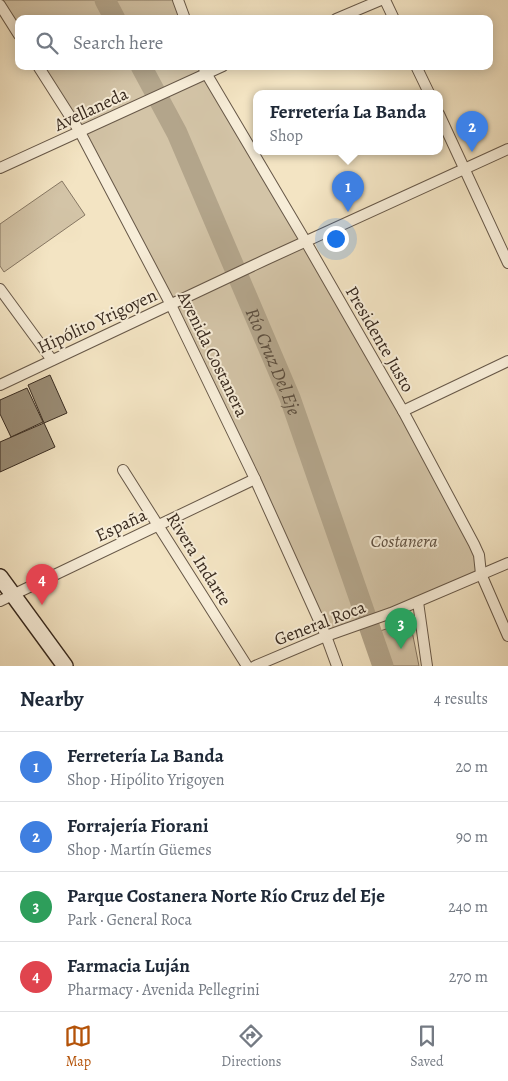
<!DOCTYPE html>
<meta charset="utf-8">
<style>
:root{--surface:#fff;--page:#f6f6f7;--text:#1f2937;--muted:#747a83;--line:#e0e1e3;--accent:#b45309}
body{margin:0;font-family:Alegreya,serif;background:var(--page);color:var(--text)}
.you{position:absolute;left:335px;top:238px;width:18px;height:18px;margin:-12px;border:4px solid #fff;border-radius:50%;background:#1a73e8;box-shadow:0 0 0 8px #1a73e833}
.badge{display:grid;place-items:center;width:32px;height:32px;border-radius:50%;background:var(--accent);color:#fff;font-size:16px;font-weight:700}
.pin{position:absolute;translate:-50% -41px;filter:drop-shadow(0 1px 2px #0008)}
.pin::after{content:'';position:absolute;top:26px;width:18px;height:15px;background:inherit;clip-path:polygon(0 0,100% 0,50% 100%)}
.popup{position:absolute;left:253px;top:90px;width:190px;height:65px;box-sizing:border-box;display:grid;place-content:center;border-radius:10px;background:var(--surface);filter:drop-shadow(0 1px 4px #0005);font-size:16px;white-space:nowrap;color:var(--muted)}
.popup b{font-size:19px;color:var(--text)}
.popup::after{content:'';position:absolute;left:50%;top:100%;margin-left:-10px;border:10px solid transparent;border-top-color:var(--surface)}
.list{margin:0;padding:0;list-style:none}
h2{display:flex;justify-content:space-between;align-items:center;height:65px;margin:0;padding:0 20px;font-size:21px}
h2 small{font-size:16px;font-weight:400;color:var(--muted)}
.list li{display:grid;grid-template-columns:32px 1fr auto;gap:15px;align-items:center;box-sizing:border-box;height:70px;padding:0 20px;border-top:1px solid var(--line)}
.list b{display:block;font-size:19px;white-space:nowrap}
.list p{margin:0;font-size:16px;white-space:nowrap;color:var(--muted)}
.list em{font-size:16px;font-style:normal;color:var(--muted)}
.icon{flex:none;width:28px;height:28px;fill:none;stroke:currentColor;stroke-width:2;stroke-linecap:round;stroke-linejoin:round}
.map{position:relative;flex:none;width:508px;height:666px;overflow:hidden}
.search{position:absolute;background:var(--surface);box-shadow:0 2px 12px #0003;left:15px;right:15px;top:15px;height:55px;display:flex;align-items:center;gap:12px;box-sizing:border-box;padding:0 18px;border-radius:10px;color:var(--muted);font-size:19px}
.sheet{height:345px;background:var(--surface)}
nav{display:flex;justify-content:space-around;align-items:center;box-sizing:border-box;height:70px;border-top:1px solid var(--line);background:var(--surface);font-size:14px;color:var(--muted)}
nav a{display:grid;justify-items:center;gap:2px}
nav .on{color:var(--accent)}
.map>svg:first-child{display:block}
.green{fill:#d3c4a7;stroke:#867763}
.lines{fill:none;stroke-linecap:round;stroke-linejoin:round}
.river{stroke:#b3a58b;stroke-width:21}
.building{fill:#998b74;stroke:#382a1f}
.street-casing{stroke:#675848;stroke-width:12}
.secondary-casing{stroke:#382a1f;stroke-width:18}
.street{stroke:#f7edd8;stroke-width:10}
.secondary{stroke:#f7edd8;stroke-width:15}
.labels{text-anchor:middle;stroke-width:4;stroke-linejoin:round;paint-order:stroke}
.street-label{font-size:18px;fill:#382a1f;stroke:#f7edd8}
.park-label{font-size:18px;font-style:italic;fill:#5f5041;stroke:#f7edd8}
.water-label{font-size:19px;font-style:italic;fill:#5d4f3f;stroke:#f7edd8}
</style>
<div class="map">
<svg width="508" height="666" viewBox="0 0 508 666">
<rect width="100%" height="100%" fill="#f3e4c3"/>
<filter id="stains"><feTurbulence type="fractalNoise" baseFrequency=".004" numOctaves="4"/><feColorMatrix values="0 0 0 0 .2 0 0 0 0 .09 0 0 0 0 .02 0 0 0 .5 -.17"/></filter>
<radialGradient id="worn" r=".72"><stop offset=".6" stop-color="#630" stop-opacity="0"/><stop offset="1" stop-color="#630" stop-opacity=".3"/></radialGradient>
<g class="green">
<polygon points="0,0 178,0 185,19 19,19 19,35 0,5"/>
<polygon points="38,66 205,66 474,544 481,574 326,636 171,305"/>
<polygon points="62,181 85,215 4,272 0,266 0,224"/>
<polygon points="410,621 419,666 393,666 380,631"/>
</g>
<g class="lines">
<g class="river">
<polyline points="105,0 115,19"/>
<path id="s1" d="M141,66L177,133L290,398L383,666"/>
</g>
</g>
<g class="building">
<polygon points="50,375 67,413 44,423 28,385"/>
<polygon points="27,388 43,422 11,437 0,414 0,400"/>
<polygon points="44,423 55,447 0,472 0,442"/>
</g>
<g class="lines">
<defs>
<g id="street">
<polyline points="178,0 185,19"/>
<polyline points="385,0 394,19"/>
<polyline points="0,5 19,35"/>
<polyline points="336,19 381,0"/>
<polyline points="38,66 80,132 171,305 255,479 326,636 337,666"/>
<polyline points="203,66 206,73 306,242 403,411 474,544 479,555 481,574 508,636"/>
<polyline points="416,66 429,93"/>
<polyline points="439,114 508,263"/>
<polyline points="0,168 223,66"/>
<polyline points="0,289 52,360"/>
<polyline points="0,385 265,260 508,149"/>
<polyline points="403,411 508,361"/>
<polyline points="123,470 247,666"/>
<polyline points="0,601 255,479"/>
<polyline points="418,602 427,666"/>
<polyline points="255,666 326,636 391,613 508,563"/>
</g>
<polyline id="secondary" points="0,577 65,666"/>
</defs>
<use href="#street" class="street-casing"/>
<use href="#secondary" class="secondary-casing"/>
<use href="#street" class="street"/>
<use href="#secondary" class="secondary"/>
</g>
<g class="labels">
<g class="street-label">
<text transform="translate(91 109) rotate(-25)" y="6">Avellaneda</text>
<text transform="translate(97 321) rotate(-25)" y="6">Hipólito Yrigoyen</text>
<text transform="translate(380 339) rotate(60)" y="6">Presidente Justo</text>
<text transform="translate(213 354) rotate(64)" y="6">Avenida Costanera</text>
<text transform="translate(121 525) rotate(-25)" y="6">España</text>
<text transform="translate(199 559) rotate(58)" y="6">Rivera Indarte</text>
<text transform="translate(320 623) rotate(-21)" y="6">General Roca</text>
</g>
<g class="park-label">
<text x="404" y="547">Costanera</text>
</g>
<g class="water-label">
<text dy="7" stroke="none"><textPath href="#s1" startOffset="324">Río Cruz Del Eje</textPath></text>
</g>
</g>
<rect width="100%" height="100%" filter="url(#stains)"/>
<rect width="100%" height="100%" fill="url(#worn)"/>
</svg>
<div class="you"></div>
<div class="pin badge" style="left:348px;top:212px;background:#3f7fe0">1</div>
<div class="popup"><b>Ferretería La Banda</b>Shop</div>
<div class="pin badge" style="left:472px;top:152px;background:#3f7fe0">2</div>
<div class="pin badge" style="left:401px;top:649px;background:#2e9e5b">3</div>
<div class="pin badge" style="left:42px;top:605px;background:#e0444e">4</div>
<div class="search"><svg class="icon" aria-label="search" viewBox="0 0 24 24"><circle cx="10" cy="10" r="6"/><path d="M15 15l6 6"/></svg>Search here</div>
</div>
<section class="sheet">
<h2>Nearby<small>4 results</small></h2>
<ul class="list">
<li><span class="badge" style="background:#3f7fe0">1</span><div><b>Ferretería La Banda</b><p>Shop · Hipólito Yrigoyen</p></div><em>20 m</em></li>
<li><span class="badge" style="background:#3f7fe0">2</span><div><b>Forrajería Fiorani</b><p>Shop · Martín Güemes</p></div><em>90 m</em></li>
<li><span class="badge" style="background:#2e9e5b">3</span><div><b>Parque Costanera Norte Río Cruz del Eje</b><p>Park · General Roca</p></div><em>240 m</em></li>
<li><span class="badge" style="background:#e0444e">4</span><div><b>Farmacia Luján</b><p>Pharmacy · Avenida Pellegrini</p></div><em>270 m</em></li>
</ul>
</section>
<nav>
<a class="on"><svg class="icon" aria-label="map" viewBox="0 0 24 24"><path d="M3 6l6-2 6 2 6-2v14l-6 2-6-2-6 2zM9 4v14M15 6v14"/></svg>Map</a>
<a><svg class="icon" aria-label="directions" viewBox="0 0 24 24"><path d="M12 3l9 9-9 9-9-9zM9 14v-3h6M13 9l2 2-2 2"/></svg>Directions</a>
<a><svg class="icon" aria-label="saved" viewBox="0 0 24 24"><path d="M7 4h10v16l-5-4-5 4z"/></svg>Saved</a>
</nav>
